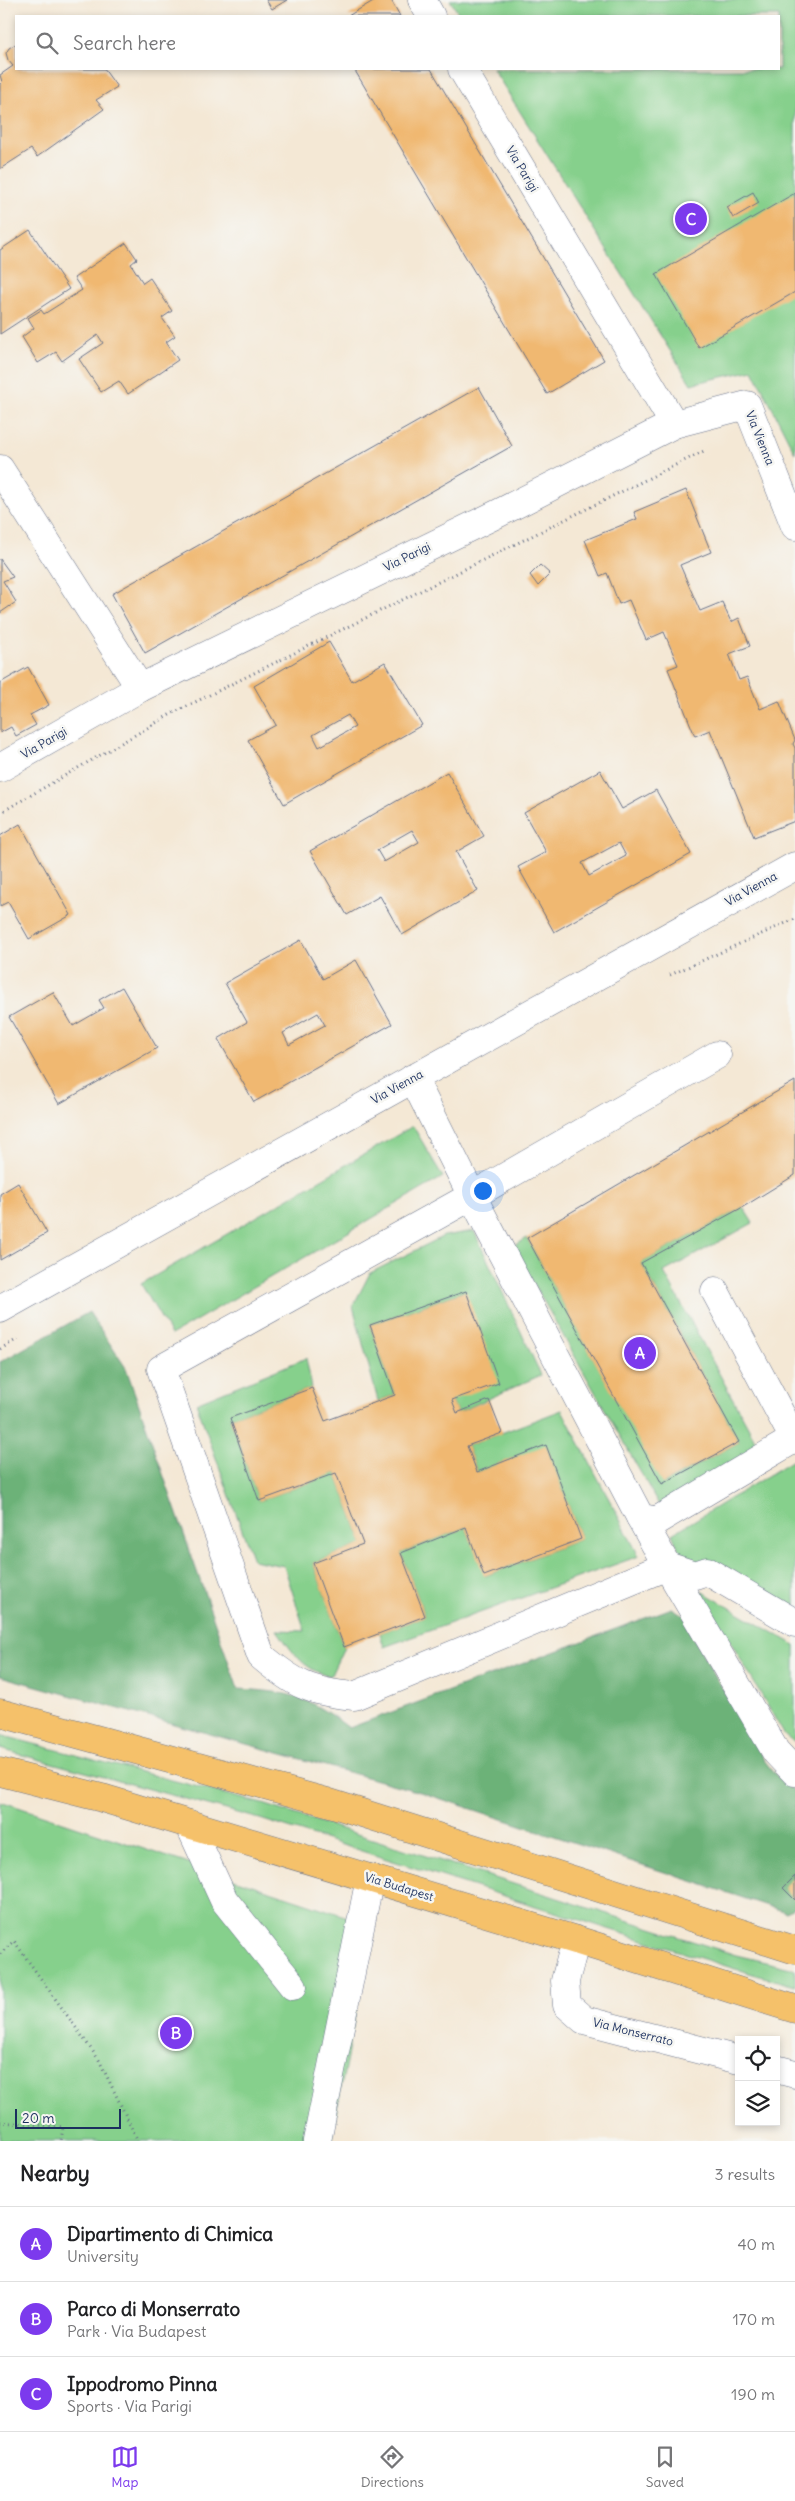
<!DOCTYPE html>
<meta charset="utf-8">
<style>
:root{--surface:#fff;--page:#f2f2f2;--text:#202124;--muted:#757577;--line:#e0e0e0;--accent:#7c3aed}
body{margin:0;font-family:Delius,sans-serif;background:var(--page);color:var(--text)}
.controls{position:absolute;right:15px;bottom:15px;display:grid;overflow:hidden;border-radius:0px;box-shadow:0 2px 8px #0003}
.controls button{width:45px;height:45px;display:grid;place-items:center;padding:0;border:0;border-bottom:1px solid var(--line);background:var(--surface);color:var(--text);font:25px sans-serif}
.scale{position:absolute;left:15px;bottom:12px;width:106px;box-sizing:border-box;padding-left:5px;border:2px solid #1b2f5e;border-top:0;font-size:14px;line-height:18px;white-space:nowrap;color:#1b2f5e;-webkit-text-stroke:4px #f6f6f2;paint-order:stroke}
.you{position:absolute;left:482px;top:1190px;width:18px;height:18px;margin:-12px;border:4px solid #fff;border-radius:50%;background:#1a73e8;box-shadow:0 0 0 8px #1a73e833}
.badge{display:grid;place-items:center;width:32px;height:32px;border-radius:50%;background:var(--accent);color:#fff;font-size:16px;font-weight:700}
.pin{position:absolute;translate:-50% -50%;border:2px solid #fff;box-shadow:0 1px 5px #0006}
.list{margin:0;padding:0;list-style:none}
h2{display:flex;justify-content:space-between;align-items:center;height:65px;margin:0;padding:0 20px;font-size:21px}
h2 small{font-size:16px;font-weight:400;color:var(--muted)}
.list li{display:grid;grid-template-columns:32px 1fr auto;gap:15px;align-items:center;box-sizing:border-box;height:75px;padding:0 20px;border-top:1px solid var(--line)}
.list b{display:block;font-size:19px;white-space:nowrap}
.list p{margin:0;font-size:16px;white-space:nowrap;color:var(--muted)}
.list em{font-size:16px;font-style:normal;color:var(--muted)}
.icon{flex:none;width:28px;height:28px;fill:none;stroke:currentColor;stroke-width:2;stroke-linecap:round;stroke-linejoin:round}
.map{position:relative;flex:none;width:795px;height:2141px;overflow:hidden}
.search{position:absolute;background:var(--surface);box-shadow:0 2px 8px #0003;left:15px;right:15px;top:15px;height:55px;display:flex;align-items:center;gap:12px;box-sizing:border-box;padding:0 18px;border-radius:0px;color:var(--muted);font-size:19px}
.sheet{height:290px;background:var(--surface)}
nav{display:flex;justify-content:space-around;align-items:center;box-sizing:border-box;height:70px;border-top:1px solid var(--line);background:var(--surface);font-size:14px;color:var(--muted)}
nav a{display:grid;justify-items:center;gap:2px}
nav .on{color:var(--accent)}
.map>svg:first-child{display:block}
.green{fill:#86d08c;stroke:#508075}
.forest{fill:#6cb278;stroke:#44706b}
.building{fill:#f0b871;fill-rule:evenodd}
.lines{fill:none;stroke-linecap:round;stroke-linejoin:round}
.minor-casing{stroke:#677088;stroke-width:29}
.major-casing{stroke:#677088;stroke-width:29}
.path{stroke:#677088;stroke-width:3;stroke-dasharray:1 4;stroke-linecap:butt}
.minor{stroke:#fff;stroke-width:28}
.major{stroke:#f5c16b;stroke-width:28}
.labels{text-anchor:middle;stroke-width:5;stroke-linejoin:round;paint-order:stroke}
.street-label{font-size:12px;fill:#1b2f5e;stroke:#f6f6f2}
</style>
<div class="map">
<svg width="795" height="2141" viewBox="0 0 795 2141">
<rect width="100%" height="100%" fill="#f6f6f2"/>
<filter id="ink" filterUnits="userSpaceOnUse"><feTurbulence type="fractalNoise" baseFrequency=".02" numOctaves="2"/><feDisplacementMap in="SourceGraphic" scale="10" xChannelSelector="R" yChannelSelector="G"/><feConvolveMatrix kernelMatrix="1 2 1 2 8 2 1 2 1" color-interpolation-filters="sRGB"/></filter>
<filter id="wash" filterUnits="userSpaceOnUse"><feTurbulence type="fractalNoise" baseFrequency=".0096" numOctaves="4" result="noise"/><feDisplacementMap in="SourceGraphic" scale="20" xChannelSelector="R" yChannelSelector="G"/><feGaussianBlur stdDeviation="1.12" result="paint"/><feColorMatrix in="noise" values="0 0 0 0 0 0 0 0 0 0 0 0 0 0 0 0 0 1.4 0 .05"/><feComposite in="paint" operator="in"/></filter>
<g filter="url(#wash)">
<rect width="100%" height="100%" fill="#f4e8d5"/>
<g class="green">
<polygon points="450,0 795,0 795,453 753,370 691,384 493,69 779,69 779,16 460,16"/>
<polygon points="413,1126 443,1177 171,1335 141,1284"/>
<polygon points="743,1207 753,1223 664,1272 759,1447 659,1505 513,1247 527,1238 663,1484 739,1442 641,1263"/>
<polygon points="474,1231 541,1375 457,1413 452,1400 465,1291 370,1325 395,1395 378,1401 353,1306 370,1273 444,1236"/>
<path d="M306,1358L312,1388L230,1418L259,1501L336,1473L363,1544L313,1563L344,1647L330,1677C302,1668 293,1653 277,1630L305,1631L284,1566L253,1560L196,1403Z"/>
<polygon points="562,1410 639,1556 384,1647 380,1633 425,1616 401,1553 466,1527 485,1576 581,1539 546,1446 477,1472 467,1446"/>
<polygon points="795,1459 795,1619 679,1550 672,1534"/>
<polygon points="701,1591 795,1645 795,1743 784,1734"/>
<polygon points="0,1735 263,1804 736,1955 795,1969 795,1986 732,1968 260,1819 0,1749"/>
<polygon points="0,1801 372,1925 331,2141 0,2141"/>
</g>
<path class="forest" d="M89,1312L126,1368L238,1689C292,1692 305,1695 349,1728L672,1608L685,1616L690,1632L764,1760L775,1774L795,1792V1908L786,1912L420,1792L0,1676V1362Z"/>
<g id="blocks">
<g class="building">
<polygon points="266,0 287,0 272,9"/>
<polygon points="375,0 391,0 400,16 348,16"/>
<polygon points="16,44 16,69 104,69 117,87 96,100 104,109 37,157 31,149 0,169 0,84 2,82 0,75 13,66 8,60 6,53 9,48"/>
<polygon points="354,69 431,69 604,360 547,394"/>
<polygon points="753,192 759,203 733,218 727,207"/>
<polygon points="795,193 795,292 699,348 656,274"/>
<polygon points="30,230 69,289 0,334 0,250"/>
<polygon points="126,243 137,259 131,264 143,283 150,278 172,311 162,318 175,336 166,342 178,360 128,394 119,381 101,392 79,359 103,343 98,335 62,361 56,352 38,363 22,337 34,328 28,318 41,310 44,314 82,290 74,278"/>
<polygon points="479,387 512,446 145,653 112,594"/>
<polygon points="686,490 711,552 680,565 700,611 722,602 731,622 739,618 750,646 729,654 739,680 747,677 760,709 779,701 795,740 793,744 795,748 795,821 754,837 710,730 695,736 668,669 678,665 664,632 646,640 629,600 619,604 607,573 600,576 585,540 637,519 634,512"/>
<polygon points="0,559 13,577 3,581 16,602 0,613"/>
<polygon points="540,565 550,574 538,586 530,575"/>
<path d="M329,642L352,681L385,662L422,725L284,804L248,740L276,725L254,686ZM348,715L355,727L319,747L313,735Z"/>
<polygon points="28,667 49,705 30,715 36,725 16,736 11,727 0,733 0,683"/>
<path d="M600,770L622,809L656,790L691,854L554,932L518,867L546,852L524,813ZM619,843L626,856L589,876L582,863Z"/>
<path d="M447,772L484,836L456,852L478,891L402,935L380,896L347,915L310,851ZM412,830L419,842L384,862L377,850Z"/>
<polygon points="20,824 71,915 29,939 8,902 0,906 0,836"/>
<path d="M301,940L323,979L356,960L392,1024L254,1102L218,1039L247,1022L225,983ZM318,1013L325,1025L289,1045L283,1033Z"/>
<polygon points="122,987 157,1048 59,1104 9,1017 53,992 73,1026 104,1008 99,1000"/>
<polygon points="795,1081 795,1175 743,1207 641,1263 739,1442 662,1484 527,1238"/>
<polygon points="18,1183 47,1233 0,1260 0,1194"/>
<polygon points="466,1291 499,1383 452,1400 457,1413 489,1400 502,1433 467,1446 477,1472 546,1445 581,1539 484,1576 466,1527 401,1553 425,1616 344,1647 313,1563 363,1544 336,1473 259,1501 230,1418 312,1388 325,1421 395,1395 370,1325"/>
<polygon points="795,1876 795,1900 783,1888"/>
</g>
</g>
</g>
<g filter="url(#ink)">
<use href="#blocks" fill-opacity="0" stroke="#677088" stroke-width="1"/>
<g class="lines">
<defs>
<g id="minor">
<polyline points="422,0 431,16"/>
<polyline points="462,69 674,424"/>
<polyline points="0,469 140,688"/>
<polyline points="0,768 140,688 499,513 674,424 747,405 795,526"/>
<path d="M413,1078L472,1196L161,1369L261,1656C294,1684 310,1692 354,1696L667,1566L776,1752L795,1772"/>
<polyline points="715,1291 794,1439 656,1521 640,1517 472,1196 717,1055"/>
<polyline points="0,1309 795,866"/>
<polyline points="640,1517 667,1566 695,1575 707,1571 795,1623"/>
<polyline points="189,1824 224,1900 293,1986"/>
<polyline points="576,1940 565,1981 567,2005 584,2020 739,2060"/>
<polyline points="776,2069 795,2074"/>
<polyline points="317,2141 370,1878"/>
</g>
<g id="major">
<polyline points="0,1713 327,1802 795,1950"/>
<polyline points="0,1772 102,1798 576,1940 795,2009"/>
</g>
</defs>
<use href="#minor" class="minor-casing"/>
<use href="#major" class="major-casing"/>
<g class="path">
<polyline points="0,813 173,713 704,451"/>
<polyline points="670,975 795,919"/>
<polyline points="0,1349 18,1339"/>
<polyline points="0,1954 14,1941 99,2060 138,2141"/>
<polyline points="0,2122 63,2127 61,2141"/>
</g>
<use href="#minor" class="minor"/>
<use href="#major" class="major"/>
</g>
</g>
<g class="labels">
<g class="street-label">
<text transform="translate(522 169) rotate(59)" y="4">Via Parigi</text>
<text transform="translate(760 438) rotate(68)" y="4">Via Vienna</text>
<text transform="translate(407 557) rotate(-26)" y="4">Via Parigi</text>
<text transform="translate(44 743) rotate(-30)" y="4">Via Parigi</text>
<text transform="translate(751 889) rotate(-29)" y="4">Via Vienna</text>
<text transform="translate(397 1087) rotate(-29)" y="4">Via Vienna</text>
<text transform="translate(399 1887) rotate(17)" y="4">Via Budapest</text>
<text transform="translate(633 2032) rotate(14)" y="4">Via Monserrato</text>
</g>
</g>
</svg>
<div class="controls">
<button><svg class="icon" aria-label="locate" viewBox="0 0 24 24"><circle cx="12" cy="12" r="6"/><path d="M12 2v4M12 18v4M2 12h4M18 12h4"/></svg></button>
<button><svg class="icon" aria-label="layers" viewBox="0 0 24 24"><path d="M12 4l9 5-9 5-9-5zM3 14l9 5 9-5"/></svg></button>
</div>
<div class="scale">20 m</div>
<div class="you"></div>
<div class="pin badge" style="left:640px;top:1353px">A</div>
<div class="pin badge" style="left:176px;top:2033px">B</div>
<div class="pin badge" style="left:691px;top:219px">C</div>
<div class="search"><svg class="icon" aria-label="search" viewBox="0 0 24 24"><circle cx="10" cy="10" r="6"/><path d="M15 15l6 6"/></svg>Search here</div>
</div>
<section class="sheet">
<h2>Nearby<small>3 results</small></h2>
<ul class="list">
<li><span class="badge">A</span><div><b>Dipartimento di Chimica</b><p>University</p></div><em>40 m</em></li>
<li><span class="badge">B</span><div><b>Parco di Monserrato</b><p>Park · Via Budapest</p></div><em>170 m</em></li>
<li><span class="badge">C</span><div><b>Ippodromo Pinna</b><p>Sports · Via Parigi</p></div><em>190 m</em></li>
</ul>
</section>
<nav>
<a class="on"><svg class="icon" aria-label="map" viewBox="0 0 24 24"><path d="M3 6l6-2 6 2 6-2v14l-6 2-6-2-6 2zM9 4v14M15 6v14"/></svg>Map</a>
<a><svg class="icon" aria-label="directions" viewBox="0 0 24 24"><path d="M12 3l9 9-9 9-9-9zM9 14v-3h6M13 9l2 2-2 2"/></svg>Directions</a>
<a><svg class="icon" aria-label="saved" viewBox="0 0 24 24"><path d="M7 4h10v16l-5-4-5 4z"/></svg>Saved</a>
</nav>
